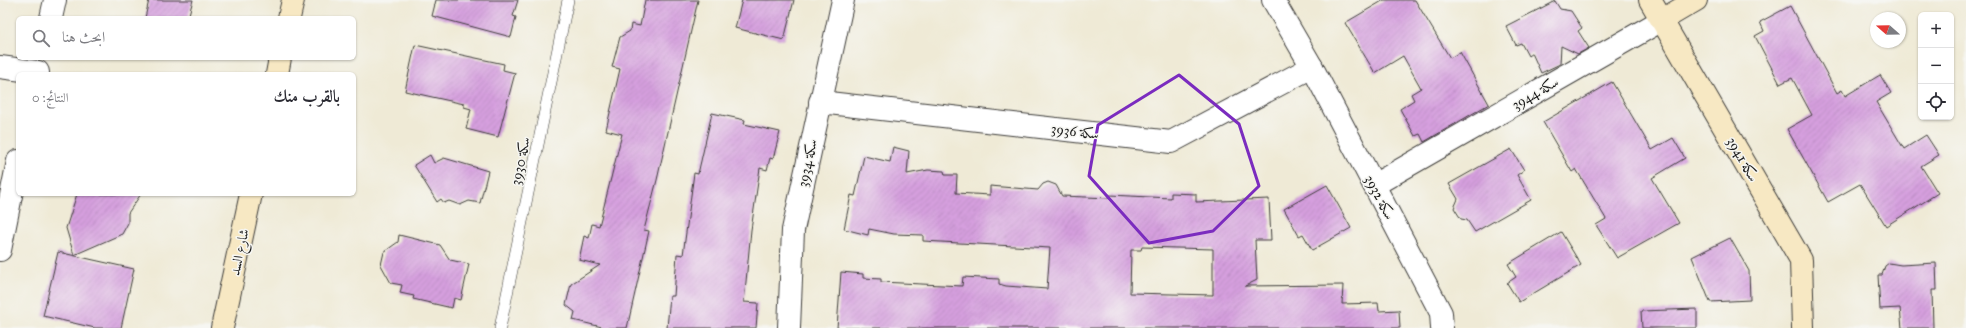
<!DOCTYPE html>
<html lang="ar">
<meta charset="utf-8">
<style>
:root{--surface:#fff;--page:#f7f7f7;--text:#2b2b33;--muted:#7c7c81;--line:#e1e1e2}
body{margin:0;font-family:"IM FELL Great Primer",Amiri,serif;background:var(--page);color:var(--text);direction:rtl}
.controls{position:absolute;right:12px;top:12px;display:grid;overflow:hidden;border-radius:6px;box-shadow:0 1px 3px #0004}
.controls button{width:36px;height:36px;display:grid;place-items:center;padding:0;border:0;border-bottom:1px solid var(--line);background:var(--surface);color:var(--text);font:20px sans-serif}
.compass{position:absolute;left:1870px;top:12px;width:36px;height:36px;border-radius:50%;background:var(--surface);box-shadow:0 1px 3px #0004;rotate:290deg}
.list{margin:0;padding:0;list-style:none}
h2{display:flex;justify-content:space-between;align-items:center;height:52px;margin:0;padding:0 16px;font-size:17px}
h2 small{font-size:13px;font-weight:400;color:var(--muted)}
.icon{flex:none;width:22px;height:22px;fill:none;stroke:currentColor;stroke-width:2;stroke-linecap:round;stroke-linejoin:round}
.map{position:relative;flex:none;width:1966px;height:328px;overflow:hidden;direction:ltr}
.search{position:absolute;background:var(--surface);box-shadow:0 1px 3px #0004;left:16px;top:16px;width:340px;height:44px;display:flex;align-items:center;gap:10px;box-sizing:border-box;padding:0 14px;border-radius:6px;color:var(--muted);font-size:15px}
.panel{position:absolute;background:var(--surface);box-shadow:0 1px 3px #0004;left:16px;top:72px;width:340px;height:124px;border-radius:6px;direction:rtl}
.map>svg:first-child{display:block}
.building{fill:url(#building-hatch);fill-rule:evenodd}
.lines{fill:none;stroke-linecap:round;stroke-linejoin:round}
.lane-casing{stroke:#3c3b38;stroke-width:12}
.street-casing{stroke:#3c3b38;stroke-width:24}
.secondary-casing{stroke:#3c3b38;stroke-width:24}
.lane{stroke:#fff;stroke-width:11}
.street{stroke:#fff;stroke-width:22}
.secondary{stroke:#f7e8c3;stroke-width:22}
.marked{fill:none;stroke:#7b2cbf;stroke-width:3;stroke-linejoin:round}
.labels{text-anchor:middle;stroke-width:3;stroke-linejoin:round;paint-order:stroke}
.street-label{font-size:14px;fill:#1c1c1c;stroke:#f6f6f2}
</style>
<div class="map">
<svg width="1966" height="328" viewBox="0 0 1966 328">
<defs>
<pattern id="building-hatch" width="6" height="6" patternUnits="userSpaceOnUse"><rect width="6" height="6" fill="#d59fde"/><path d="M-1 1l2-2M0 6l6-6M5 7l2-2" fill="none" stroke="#b688be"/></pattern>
</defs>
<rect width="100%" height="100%" fill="#f6f6f2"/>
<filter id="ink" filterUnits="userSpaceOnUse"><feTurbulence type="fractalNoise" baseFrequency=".025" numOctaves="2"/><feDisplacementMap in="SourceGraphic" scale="8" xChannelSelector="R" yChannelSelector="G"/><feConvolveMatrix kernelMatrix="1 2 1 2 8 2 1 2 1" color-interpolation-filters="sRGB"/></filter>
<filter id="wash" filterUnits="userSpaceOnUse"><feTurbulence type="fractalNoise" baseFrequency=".012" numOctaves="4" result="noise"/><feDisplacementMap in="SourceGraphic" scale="16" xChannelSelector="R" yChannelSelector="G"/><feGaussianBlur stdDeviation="0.9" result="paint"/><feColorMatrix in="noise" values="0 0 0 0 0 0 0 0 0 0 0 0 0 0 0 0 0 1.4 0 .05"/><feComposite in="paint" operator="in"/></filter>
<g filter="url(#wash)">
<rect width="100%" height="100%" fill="#efead6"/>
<g id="blocks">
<g class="building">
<polygon points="149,0 193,0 188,18 145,18"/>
<polygon points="436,0 518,0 513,16 516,17 511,37 432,16"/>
<polygon points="645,0 698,0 657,180 644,230 649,231 627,328 606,328 573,320 575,312 566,305 571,284 600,265 579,260 584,236 589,238 592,224 599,226 622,134 606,130 620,69 612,67 620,37 630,31 631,24 640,26"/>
<polygon points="742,0 794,0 784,40 735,28"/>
<polygon points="1384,0 1415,0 1450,58 1460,52 1489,104 1424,142 1420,134 1415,136 1400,109 1414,100 1411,94 1421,88 1403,56 1375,73 1345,23"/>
<polygon points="1555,1 1560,9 1571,11 1582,28 1578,31 1589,48 1578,54 1561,46 1560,64 1541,73 1532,53 1528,56 1521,43 1516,45 1506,26"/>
<polygon points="1790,6 1837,93 1842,90 1845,96 1880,75 1891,93 1876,102 1904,149 1926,135 1939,155 1921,166 1938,193 1886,226 1860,184 1828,202 1787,129 1812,115 1792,78 1780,84 1755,36 1764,31 1760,22"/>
<polygon points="415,45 504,64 503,70 515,73 498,137 466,129 471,109 464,107 464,104 405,91"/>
<polygon points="1612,82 1652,150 1673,138 1685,158 1652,178 1679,223 1617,258 1596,225 1606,219 1576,169 1572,172 1543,122"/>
<polygon points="712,113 745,120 744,124 780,132 773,159 770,158 767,170 760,168 751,230 744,302 758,303 756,328 667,328 670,296 674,296 677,254 683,255 694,173 698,174"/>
<path d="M893,147L909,151L907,174L928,170L944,171L945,175H957L956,193L990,195V186L1038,190L1043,184L1048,182L1056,185L1062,196L1109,198V195L1171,198V193L1196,194V202L1269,199L1271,240H1255L1257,280L1245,286L1343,285L1342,304L1378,303L1379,311L1399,310L1400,328H837L841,272L863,274V278L881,279V282L962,286L963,277L999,279V284L1006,286L1047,289L1050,248L923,241V235L894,234L869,229L868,235L844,229L851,195L855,196L864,156L890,162ZM1142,247L1213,249V295L1130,293L1131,250H1141Z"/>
<polygon points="1511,149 1524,170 1517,175 1531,200 1475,232 1467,220 1461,219 1454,208 1458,199 1449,184"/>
<polygon points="430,155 434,163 444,158 488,171 480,203 469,201 460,205 449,201 444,203 441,199 437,202 414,165"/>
<polygon points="1327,185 1351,228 1312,250 1303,234 1299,236 1284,209"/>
<polygon points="77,194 141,194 128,213 128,223 122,234 74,255 66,228"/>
<polygon points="1561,232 1581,265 1519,302 1507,283 1516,277 1508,264"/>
<polygon points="399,235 440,245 450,260 469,264 461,300 454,298 452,308 413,299 414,296 400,293 402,285 391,283 381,265 384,252 398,242"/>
<polygon points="1730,238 1749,271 1750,300 1710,302 1692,257"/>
<polygon points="58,252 134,269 121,328 95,328 43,316"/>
<polygon points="1889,263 1901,265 1936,263 1937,290 1932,290 1933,328 1902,328 1900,308 1880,309 1878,275 1882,275 1885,266"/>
<polygon points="1697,309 1697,328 1642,328 1641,311"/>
</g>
</g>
</g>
<g filter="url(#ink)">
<use href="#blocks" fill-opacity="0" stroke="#3c3b38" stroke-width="1"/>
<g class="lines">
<defs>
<polyline id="lane" points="500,328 568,0"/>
<g id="street">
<polyline points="1273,0 1312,67 1441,313 1442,328"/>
<polyline points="51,18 55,0"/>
<polyline points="0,67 38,72"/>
<polyline points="820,102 1171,142 1312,67"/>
<polyline points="1374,185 1662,20"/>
<polyline points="0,250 18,161"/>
<polyline points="789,328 793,230 843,0"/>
</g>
<g id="secondary">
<polyline points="1650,0 1801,260 1803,328"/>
<polyline points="289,18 293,0"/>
<polyline points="1662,20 1696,0"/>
<polyline points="277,74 280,58"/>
<polyline points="222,328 251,194"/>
</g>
</defs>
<use href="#lane" class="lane-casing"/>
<use href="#street" class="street-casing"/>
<use href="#secondary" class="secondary-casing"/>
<use href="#lane" class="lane"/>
<use href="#street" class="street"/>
<use href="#secondary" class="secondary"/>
</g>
</g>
<path class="marked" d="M1179,75L1239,124L1259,186L1213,231L1149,243L1089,176L1098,125Z"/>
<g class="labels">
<g class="street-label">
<text transform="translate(1535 93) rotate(-30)" y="5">سكة 3944</text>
<text transform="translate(1075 131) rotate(7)" y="5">سكة 3936</text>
<text transform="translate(1743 159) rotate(60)" y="5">سكة 3941</text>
<text transform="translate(520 161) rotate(-78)" y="5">سكة 3930</text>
<text transform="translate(807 163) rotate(-78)" y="5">سكة 3934</text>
<text transform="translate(1380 197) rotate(62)" y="5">سكة 3932</text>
<text transform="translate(239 252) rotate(-78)" y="5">شارع السد</text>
</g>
</g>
</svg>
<div class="controls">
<button>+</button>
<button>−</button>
<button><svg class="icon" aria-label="locate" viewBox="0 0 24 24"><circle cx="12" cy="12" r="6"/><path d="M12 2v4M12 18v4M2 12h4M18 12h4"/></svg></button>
</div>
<svg class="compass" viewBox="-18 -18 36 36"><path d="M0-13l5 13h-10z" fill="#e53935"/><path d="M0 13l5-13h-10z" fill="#7c7c81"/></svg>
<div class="search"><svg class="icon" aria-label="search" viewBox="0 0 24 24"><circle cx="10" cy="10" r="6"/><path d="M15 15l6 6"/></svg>ابحث هنا</div>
<section class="panel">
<h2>بالقرب منك<small>النتائج: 0</small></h2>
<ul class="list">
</ul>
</section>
</div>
